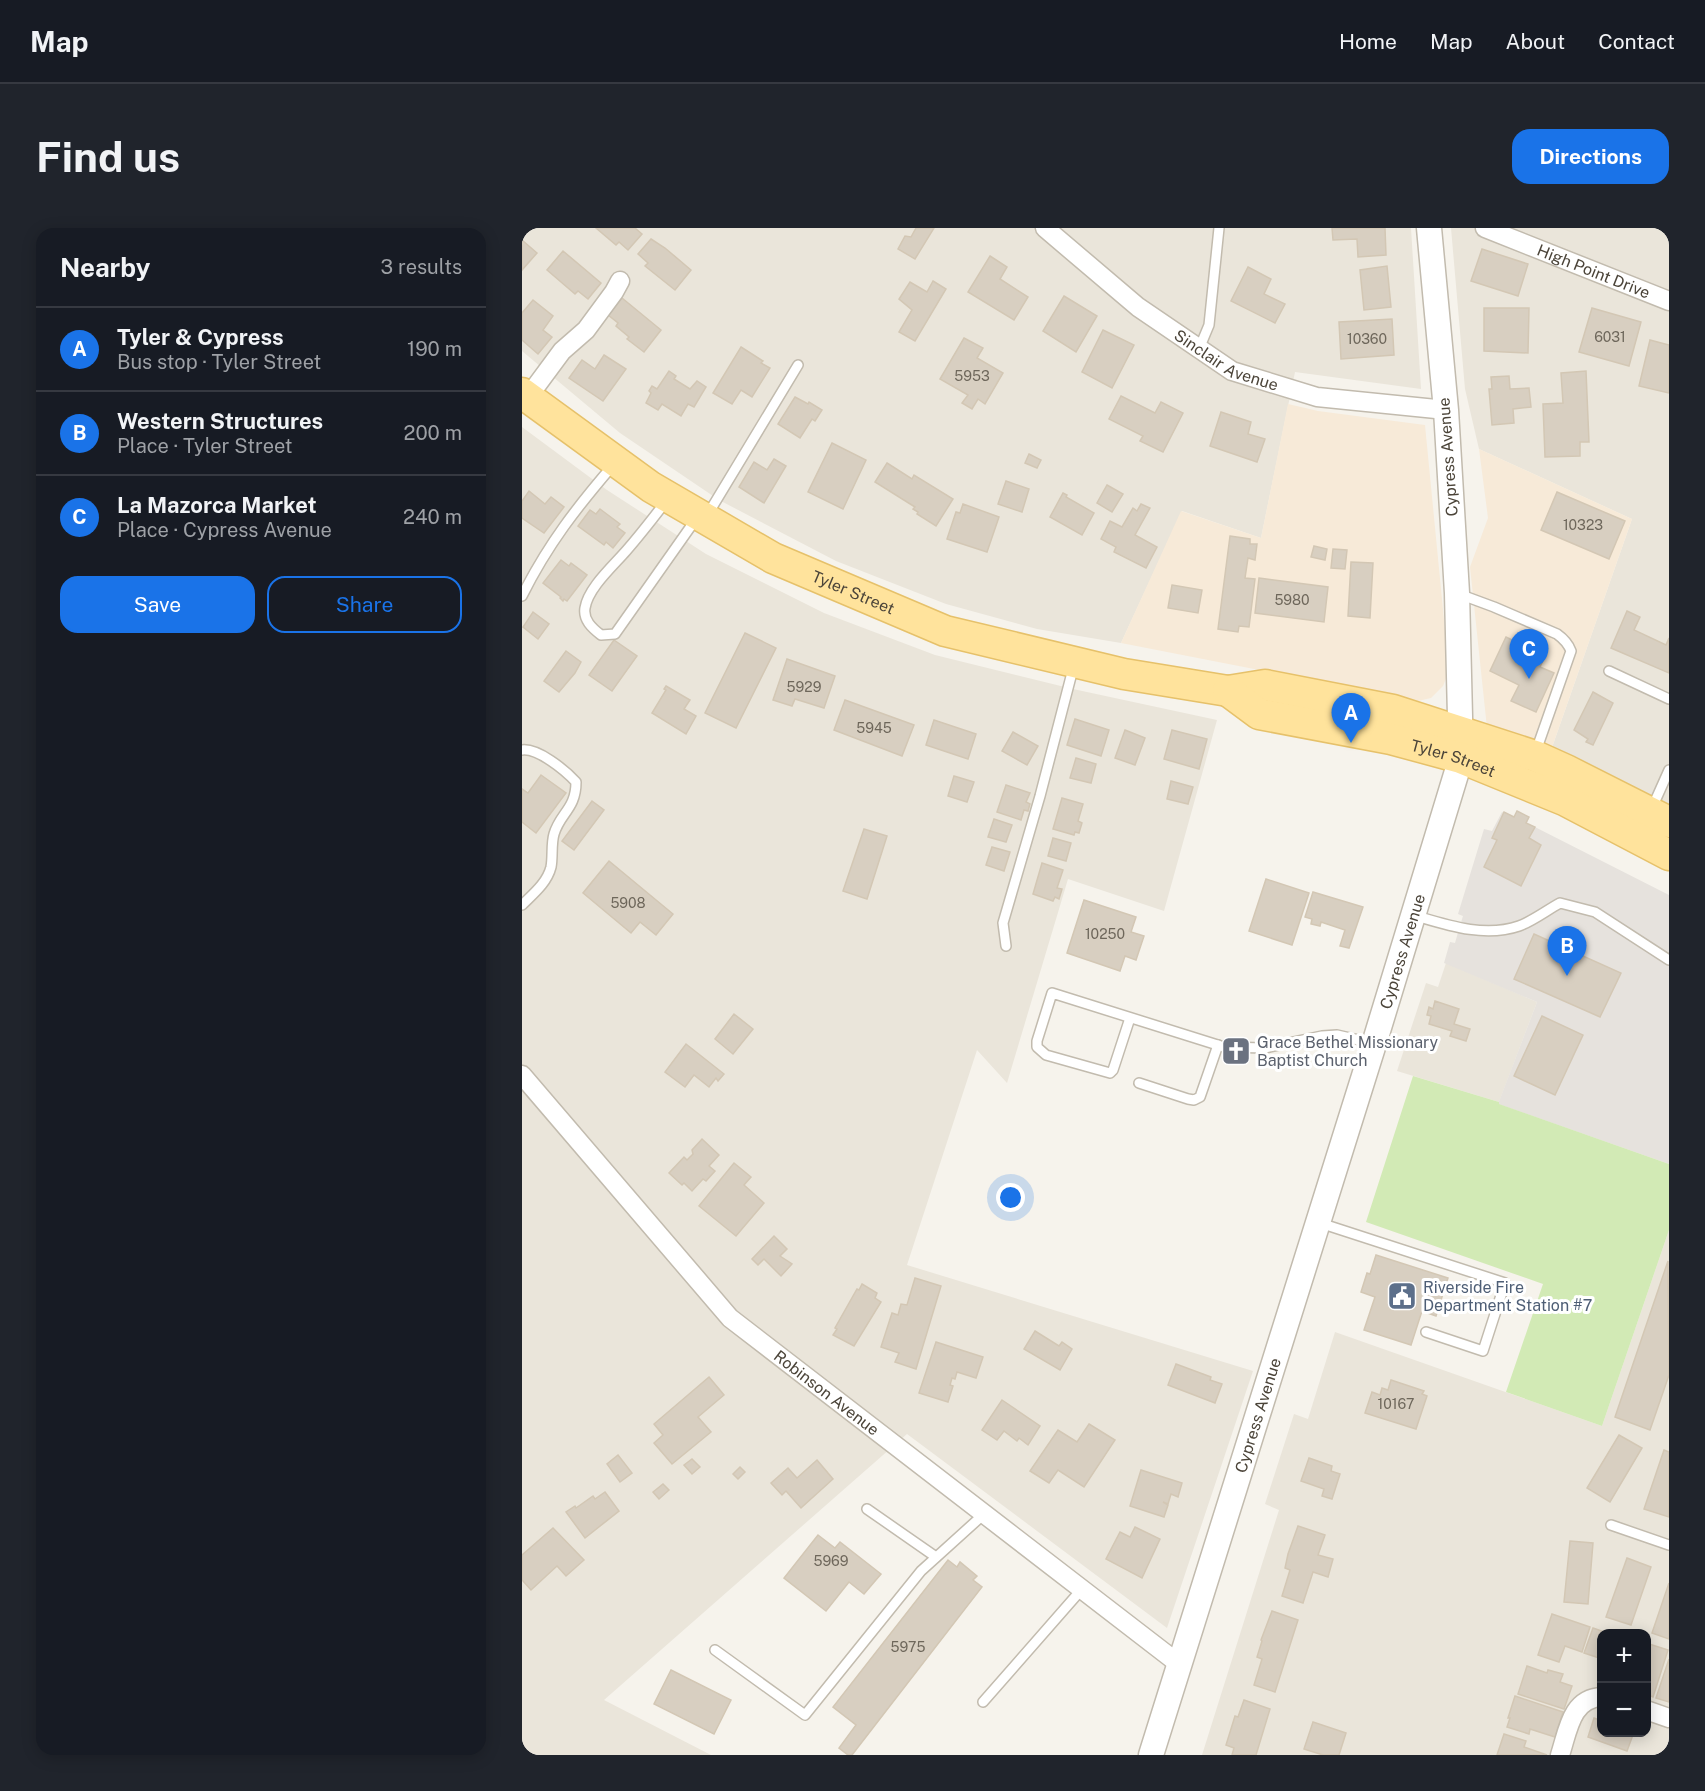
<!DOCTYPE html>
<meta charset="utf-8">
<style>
body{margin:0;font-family:"Public Sans",sans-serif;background:#20242c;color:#f1f3f6}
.controls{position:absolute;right:18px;bottom:18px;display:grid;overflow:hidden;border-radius:12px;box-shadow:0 3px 15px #0003}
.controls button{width:54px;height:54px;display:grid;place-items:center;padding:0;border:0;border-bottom:2px solid #363941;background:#171b24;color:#f1f3f6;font:30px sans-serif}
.you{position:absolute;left:489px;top:970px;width:21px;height:21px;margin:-15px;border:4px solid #fff;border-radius:50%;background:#1a73e8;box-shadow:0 0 0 9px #1a73e833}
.badge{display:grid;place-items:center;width:39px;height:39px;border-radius:50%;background:#1a73e8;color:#fff;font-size:20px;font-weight:700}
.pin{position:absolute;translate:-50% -50px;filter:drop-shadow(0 2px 3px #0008)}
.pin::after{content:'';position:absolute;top:32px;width:21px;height:18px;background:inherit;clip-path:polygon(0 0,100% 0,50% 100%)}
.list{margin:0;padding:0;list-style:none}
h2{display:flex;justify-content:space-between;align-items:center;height:78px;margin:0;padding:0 24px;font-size:26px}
h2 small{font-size:20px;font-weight:400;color:#9ea1a6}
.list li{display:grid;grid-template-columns:39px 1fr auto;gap:18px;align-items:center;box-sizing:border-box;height:84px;padding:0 24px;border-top:2px solid #363941}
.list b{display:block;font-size:22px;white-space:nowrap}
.list p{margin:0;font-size:20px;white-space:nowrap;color:#9ea1a6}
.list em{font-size:20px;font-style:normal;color:#9ea1a6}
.actions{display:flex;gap:12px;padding:18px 24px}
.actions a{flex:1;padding:14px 0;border:2px solid #1a73e8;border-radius:18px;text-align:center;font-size:21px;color:#1a73e8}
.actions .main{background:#1a73e8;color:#fff}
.map{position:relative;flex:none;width:1147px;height:1527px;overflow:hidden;border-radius:18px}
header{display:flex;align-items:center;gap:36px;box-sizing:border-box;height:84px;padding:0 30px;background:#171b24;border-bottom:2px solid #363941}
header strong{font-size:28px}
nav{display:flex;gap:33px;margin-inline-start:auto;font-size:21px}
.intro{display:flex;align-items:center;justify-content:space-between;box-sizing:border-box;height:144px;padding:0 36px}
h1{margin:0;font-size:42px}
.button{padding:15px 27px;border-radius:18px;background:#1a73e8;color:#fff;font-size:21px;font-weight:700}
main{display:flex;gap:36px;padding:0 36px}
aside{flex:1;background:#171b24;border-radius:18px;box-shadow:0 3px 15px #0003}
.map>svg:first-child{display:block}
.residential{fill:#eae5da;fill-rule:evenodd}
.commercial{fill:#f7ead8}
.industrial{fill:#e6e2dd}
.green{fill:#d2eab5}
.building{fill:#d8cfc1;stroke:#d3c7b4;stroke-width:1.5}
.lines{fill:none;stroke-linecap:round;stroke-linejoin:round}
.service-casing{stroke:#c2bbae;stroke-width:12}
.minor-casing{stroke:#c2bbae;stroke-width:21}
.tertiary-casing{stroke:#c2bbae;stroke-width:27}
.primary-casing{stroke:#e6c16a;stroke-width:33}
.service{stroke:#fff;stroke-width:9}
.minor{stroke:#fff;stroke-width:18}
.tertiary{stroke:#fff;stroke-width:24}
.primary{stroke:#ffe39c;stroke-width:30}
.labels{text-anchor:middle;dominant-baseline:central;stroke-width:6;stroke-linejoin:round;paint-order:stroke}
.number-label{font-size:14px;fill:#6e675b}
.street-label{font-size:16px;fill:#4b4439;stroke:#fff}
.worship-label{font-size:16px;fill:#5b616d;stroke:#fff;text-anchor:start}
.service-label{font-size:16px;fill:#4e5e75;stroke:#fff;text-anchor:start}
</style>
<header>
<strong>Map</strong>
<nav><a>Home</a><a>Map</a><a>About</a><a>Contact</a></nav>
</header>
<div class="intro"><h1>Find us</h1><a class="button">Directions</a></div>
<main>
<aside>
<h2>Nearby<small>3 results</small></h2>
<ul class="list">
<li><span class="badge">A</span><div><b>Tyler &amp; Cypress</b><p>Bus stop · Tyler Street</p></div><em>190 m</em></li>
<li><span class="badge">B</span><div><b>Western Structures</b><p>Place · Tyler Street</p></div><em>200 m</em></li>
<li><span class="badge">C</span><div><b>La Mazorca Market</b><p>Place · Cypress Avenue</p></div><em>240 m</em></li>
</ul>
<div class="actions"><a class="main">Save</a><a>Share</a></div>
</aside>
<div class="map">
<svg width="1147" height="1527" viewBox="0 0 1147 1527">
<rect width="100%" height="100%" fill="#f6f3ec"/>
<g class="residential">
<polygon points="0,0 889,0 899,161 773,144 739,310 660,283 599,415 515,401 424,376 314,333 197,272 98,205 0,123"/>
<polygon points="929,0 1147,0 1147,582 1027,528 1110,291 957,221 943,161"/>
<polygon points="0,199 85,262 184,326 302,385 413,427 551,461 695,492 642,683 546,651 485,855 455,822 385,1037 731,1143 645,1400 385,1206 82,1472 189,1527 0,1527"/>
<polygon points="924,735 1015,774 977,874 875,843 904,755 916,759"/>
<path d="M1147 1002V1527H680L757 1282 743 1276 772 1186 786 1191 813 1104 1080 1198ZM1080 1406H1124V1504H1080Z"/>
</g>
<g class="commercial">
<polygon points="766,176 796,183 903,197 927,443 921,458 909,470 896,473 599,415 659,283 739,310"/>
<polygon points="957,221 1110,291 1027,528 965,500 948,339 966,290"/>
</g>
<polygon class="industrial" points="995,583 1007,589 1005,595 1147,667 1147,936 976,876 1015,774 922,735 928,714 933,715 937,701 941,688 936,686 962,601 970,603 980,584 992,589"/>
<polygon class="green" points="891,848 977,874 977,876 1147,936 1147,1002 1080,1198 984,1164 1021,1056 844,994"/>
<g class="building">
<polygon points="74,0 113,0 120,6 106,22 97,14 94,17"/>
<polygon points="394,0 412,0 393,31 376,21 383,8 389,9"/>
<polygon points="810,0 863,0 864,27 836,29 835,11 811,12"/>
<polygon points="129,11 143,20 169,42 153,62 123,38 126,35 116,26"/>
<polygon points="0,12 15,25 0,42"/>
<polygon points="960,21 1006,36 996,68 949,53"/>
<polygon points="41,23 79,55 66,71 56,63 53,66 25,42"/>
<polygon points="468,28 485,39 478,51 506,69 492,92 446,64"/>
<polygon points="865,38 869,79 842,82 838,42"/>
<polygon points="726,39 749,51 742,66 763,76 753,95 709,73"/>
<polygon points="411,53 424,61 393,113 377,104 390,82 377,71 388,54 405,64"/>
<polygon points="542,68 575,88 554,124 521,103"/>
<polygon points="100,70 139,102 122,124 105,111 107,109 94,98 96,95 86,87"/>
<polygon points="11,72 31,88 21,102 30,109 16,126 0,112 0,85"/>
<polygon points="962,80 1007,80 1006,125 962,123"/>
<polygon points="1070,80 1119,94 1107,138 1057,124"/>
<polygon points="870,91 872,127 819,131 817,94"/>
<polygon points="581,102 612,117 590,160 560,144"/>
<polygon points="442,110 461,120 455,130 481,145 463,176 456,171 450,181 440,175 446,167 418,151"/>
<polygon points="1128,112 1147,117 1147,165 1117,158"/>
<polygon points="219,119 241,133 239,135 248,140 230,169 219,162 210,176 191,165"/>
<polygon points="82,127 104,141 81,173 47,150 60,132 73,141"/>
<polygon points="147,143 154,148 152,151 168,161 175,153 184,159 172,179 166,176 159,188 140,176 136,182 124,175 129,165 127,163 130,158 135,161"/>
<polygon points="1064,143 1067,214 1058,214 1058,228 1023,229 1021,176 1041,175 1039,145"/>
<polygon points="987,148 988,161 1007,160 1009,179 991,181 992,195 970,197 967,161 970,161 969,149"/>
<polygon points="599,168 633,185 639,174 661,185 641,224 618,213 621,208 587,191"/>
<polygon points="273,169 286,176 287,174 300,182 293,193 290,191 278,210 256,196"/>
<polygon points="699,184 729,194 726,206 743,211 735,234 688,218"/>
<polygon points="310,215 344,232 321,281 286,264"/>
<polygon points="507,226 519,232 515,240 503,235"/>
<polygon points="252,231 264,238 242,275 217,259 232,234 245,242"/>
<polygon points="365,235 390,251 392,247 431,271 414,298 395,286 396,284 391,281 393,279 353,254"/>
<polygon points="484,253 507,261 500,284 476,276"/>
<polygon points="585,257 601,266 590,284 575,275"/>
<polygon points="7,263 23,276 29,269 42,279 22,305 0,290 0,273"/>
<polygon points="1035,264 1103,293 1087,331 1019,302"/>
<polygon points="541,265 545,267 544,269 572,285 560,307 528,289"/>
<polygon points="441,276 477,289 465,324 425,311 434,284 438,285"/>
<polygon points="619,276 628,280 613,307 635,319 624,340 592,324 594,319 579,311 588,293 600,299 611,280 615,283"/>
<polygon points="78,281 98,296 95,299 103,305 91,320 84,314 82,317 56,298 68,282 74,286"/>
<polygon points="708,308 728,311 728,316 735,316 733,332 726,330 723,350 733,351 727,399 717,398 716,404 696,401"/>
<polygon points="792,318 805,321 803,332 789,329"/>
<polygon points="811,321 825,322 823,341 809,340"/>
<polygon points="39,332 47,338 49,335 65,347 45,373 42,371 41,373 38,370 39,369 21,355"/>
<polygon points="829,334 851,335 848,390 826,388"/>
<polygon points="737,350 806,359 802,394 733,385"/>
<polygon points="650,357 680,362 676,385 646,380"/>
<polygon points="1105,383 1118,389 1112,402 1144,417 1147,410 1147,445 1089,420"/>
<polygon points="11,384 27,396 16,411 1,399"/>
<polygon points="223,405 254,420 214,500 183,485"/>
<polygon points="984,409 1023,428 1018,439 1032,445 1014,484 989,473 997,457 968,443"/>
<polygon points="92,412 115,428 90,463 67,447"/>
<polygon points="44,423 59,434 53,445 37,464 22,453"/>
<polygon points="265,431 313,448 302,480 273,471 270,478 251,472"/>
<polygon points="144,458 168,472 162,481 174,488 164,506 130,485 144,462 142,461"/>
<polygon points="1071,464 1091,475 1071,517 1064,514 1066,511 1052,502"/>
<polygon points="323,472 392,497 380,528 312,502"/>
<polygon points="553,491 587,502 579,528 545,517"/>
<polygon points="412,492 454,506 446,531 404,517"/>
<polygon points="603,502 623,510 613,537 593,530"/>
<polygon points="650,502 685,511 677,541 642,531"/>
<polygon points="491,504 516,518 505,537 480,523"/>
<polygon points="554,530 574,536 569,555 548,550"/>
<polygon points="19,547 44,565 14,605 0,594 0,561 6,565"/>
<polygon points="432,548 452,554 445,574 426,568"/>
<polygon points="649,553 671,559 666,576 645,571"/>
<polygon points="484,557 508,565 504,574 508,576 506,583 502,582 499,592 475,584"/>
<polygon points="540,570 561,576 556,593 560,595 557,605 553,604 552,607 531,601"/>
<polygon points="70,573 82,582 52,622 40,613"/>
<polygon points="995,583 1007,589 1004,595 1013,599 1007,610 1019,617 999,658 962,639 975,612 970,610 982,584 992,589"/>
<polygon points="472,591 490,597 484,614 466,609"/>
<polygon points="342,601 365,608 345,671 321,663"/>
<polygon points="531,610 549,615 544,633 526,628"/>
<polygon points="470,619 488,624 482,643 464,637"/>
<polygon points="87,633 151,686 134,707 118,694 109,705 61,665"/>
<polygon points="520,635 541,642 535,660 540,661 537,671 533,669 531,673 511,666"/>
<polygon points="744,651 787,665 770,717 727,703"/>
<polygon points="791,664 841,679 827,720 818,718 823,702 799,694 798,698 789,696 790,691 783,689"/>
<polygon points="562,672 614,689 609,704 622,708 614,732 603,728 598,743 545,725"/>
<polygon points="1012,706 1099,745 1078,789 992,751"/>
<polygon points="913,773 937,781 932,796 948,801 944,813 928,808 930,803 907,796 909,788 905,787 907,779 911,781"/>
<polygon points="212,786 231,801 211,826 193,811"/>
<polygon points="1020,788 1061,807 1033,867 992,848"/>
<polygon points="164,816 202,846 196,853 194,850 187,859 172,847 163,859 143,844"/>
<polygon points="180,911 197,927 187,938 193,943 184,953 181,951 170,963 162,955 160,957 147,945 162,929 165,932 171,926 170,922"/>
<polygon points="212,935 229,949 222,957 242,975 214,1008 177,978"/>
<polygon points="252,1008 265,1021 258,1028 270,1036 259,1048 242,1031 236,1037 230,1031"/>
<polygon points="854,1027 926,1050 914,1088 900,1083 889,1117 842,1102 853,1069 839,1064 845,1045 848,1046"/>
<polygon points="1146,1033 1147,1147 1128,1202 1093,1189"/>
<polygon points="393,1050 419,1058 394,1141 373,1134 377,1125 359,1119 370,1085 376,1087 379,1076 385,1077"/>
<polygon points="340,1056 355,1065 353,1070 359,1074 332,1118 311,1107 315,1101 313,1100 335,1061 337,1062"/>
<polygon points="513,1103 537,1118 540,1114 550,1121 538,1142 502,1121"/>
<polygon points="414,1114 461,1129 454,1150 435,1144 433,1151 430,1150 428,1157 431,1158 426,1174 397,1165"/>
<polygon points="654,1136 689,1149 688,1152 700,1156 693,1175 646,1157"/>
<polygon points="187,1149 202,1167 176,1189 189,1204 150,1236 132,1215 141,1207 132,1196"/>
<polygon points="869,1152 902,1163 900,1166 905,1168 894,1201 843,1185 850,1164 858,1167 860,1160 866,1162"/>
<polygon points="480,1172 518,1198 506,1217 497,1210 495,1213 482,1203 475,1212 460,1202"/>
<polygon points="567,1196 593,1212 562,1259 536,1242 527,1255 508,1243 536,1202 555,1214"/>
<polygon points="1097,1207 1120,1220 1088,1274 1065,1260"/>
<polygon points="1142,1222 1147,1224 1147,1289 1122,1281"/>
<polygon points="96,1227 110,1245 98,1254 85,1236"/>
<polygon points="787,1230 810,1238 809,1243 818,1246 810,1271 800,1268 802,1261 779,1253"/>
<polygon points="170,1231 178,1239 170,1246 162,1237"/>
<polygon points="295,1232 311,1251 279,1280 264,1263 260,1267 249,1255 266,1240 275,1250"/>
<polygon points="218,1239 223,1244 216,1251 211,1246"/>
<polygon points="619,1242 660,1255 656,1269 649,1266 646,1276 641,1274 646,1277 642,1289 608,1278"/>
<polygon points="141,1256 147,1262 137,1271 131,1264"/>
<polygon points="83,1264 97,1283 63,1310 44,1284 53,1278 54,1280 71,1268 73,1271"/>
<polygon points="776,1298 803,1307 796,1327 811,1331 806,1349 791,1344 781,1375 760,1368 768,1342 763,1340 766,1326"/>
<polygon points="613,1299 638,1311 620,1350 584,1331 598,1304 608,1309"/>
<polygon points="31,1300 62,1332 44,1348 35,1338 9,1362 0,1352 0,1327"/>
<polygon points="296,1307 313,1320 318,1314 359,1346 342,1366 327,1354 304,1383 262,1350"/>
<polygon points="1048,1313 1071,1315 1066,1376 1042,1374"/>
<polygon points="1105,1330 1129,1339 1109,1397 1084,1389"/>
<polygon points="426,1332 435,1339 438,1334 455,1348 451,1352 460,1359 330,1527 326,1527 317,1520 334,1497 311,1479"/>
<polygon points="1147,1355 1147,1411 1130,1405"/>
<polygon points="750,1383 776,1392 753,1464 732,1457 740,1431 735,1429 740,1413 739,1412"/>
<polygon points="1030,1386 1068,1399 1060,1424 1043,1418 1037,1434 1016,1427"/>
<polygon points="1071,1400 1088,1406 1080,1406 1080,1431 1062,1425"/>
<polygon points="1124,1415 1146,1422 1131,1469 1124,1466"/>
<polygon points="1147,1431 1147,1474 1134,1470"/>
<polygon points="1005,1438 1025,1445 1026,1442 1041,1446 1038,1454 1050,1458 1042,1481 996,1466"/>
<polygon points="149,1442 209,1472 192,1506 132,1476"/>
<polygon points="993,1468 1041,1484 1033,1509 1008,1501 1007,1506 985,1499 988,1490 986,1490"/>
<polygon points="722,1472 748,1481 734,1527 710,1527 712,1520 704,1517 713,1488 716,1489"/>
<polygon points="1072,1490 1080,1493 1080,1504 1112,1504 1105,1523 1066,1509"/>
<polygon points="791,1494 824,1505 817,1527 801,1527 782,1521"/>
<polygon points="982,1506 1004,1513 1002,1519 1025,1527 975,1527"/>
</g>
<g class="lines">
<g class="service-casing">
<g id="service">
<polyline points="677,121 687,97 697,0"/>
<path d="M145 272C132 289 118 307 104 323 91 338 66 360 63 380 61 392 70 400 79 407L93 406 174 291"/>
<polyline points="186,286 276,137"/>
<path d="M937 366 972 379 1035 406C1042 411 1046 415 1049 423L1014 523"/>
<path d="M0 368C26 316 55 279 92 236"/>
<polyline points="1087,443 1147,471"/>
<path d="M0 522C16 520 43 542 54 554 54 581 38 585 32 606 29 616 31 629 29 639 25 655 11 666 0 677"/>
<polyline points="1130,580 1147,542"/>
<path d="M891 687C925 697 962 710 997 698 1011 693 1025 682 1038 675L1073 684 1147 732"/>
<polyline points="484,718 481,695 518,568 552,437"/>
<polyline points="608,790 591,842 588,845 524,827 515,819 515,813 530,765 702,819 743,820 800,808 815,807 850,815"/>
<polyline points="617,855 666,871 672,872 678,869 696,817"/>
<polyline points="798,995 983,1055 961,1123 904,1104"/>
<polyline points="345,1281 414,1329"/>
<polyline points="1089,1297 1147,1317"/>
<polyline points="193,1422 283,1487 399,1343 462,1286"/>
<polyline points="461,1474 560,1361"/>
</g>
</g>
<g class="minor-casing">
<g id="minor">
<path id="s1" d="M523 0 616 79 710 143 795 169 924 182"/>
<path id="s2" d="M963 0 1147 73"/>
<polyline points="6,169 40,123 64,102 92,64 98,53"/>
<path id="s3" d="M0 847 208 1090 657 1436"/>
<polyline points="1124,1482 1147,1490"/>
<path d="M1038 1527C1046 1503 1049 1470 1080 1469"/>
</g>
</g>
<g class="tertiary-casing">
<g id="tertiary">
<path id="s4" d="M629 1527 852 816 939 530 935 365 924 182 907 0"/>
</g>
</g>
<g class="primary-casing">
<g id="primary">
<path id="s5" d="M0 165 129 259 251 330 423 403 602 446 706 463 743 457 871 482 1013 528 1044 542 1147 594"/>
<path id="s6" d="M706 463 737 486 869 511 939 530 1042 572 1147 627"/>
</g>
</g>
<use href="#service" class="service"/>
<use href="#minor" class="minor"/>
<use href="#tertiary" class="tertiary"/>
<use href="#primary" class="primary"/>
</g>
<defs>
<g id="church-square" transform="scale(1.5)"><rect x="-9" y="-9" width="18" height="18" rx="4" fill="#6b7280" stroke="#fff"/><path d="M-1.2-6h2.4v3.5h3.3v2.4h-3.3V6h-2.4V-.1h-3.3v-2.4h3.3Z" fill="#fff"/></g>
<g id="civic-square" transform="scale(1.5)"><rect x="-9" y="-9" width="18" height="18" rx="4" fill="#5c6f8a" stroke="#fff"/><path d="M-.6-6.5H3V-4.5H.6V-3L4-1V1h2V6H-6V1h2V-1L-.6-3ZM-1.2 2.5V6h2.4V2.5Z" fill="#fff"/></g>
</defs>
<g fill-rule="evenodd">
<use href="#church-square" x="714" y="823"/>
<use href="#civic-square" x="880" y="1068"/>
</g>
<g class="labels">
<g class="number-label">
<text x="1088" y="109">6031</text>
<text x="845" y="111">10360</text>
<text x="450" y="148">5953</text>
<text x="1061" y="297">10323</text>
<text x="770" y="372">5980</text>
<text x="282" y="459">5929</text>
<text x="352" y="500">5945</text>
<text x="106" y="675">5908</text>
<text x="583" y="706">10250</text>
<text x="874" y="1176">10167</text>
<text x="309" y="1333">5969</text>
<text x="386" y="1419">5975</text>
</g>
<g class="street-label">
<text stroke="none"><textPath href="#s2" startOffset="117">High Point Drive</textPath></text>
<text stroke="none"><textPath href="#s1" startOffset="226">Sinclair Avenue</textPath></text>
<text transform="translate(926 229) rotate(-94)">Cypress Avenue</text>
<text stroke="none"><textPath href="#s5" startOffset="388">Tyler Street</textPath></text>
<text stroke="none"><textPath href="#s6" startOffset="238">Tyler Street</textPath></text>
<text stroke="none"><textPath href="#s4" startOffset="842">Cypress Avenue</textPath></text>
<text stroke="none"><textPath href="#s3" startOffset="442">Robinson Avenue</textPath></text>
<text stroke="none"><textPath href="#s4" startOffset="356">Cypress Avenue</textPath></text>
</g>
<g class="worship-label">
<text x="735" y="814">Grace Bethel Missionary<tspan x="735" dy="18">Baptist Church</tspan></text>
</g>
<g class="service-label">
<text x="901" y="1059">Riverside Fire<tspan x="901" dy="18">Department Station #7</tspan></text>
</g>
</g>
</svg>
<div class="controls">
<button>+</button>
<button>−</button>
</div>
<div class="you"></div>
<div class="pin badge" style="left:829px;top:515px">A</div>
<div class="pin badge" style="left:1045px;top:748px">B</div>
<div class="pin badge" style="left:1007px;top:451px">C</div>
</div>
</main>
